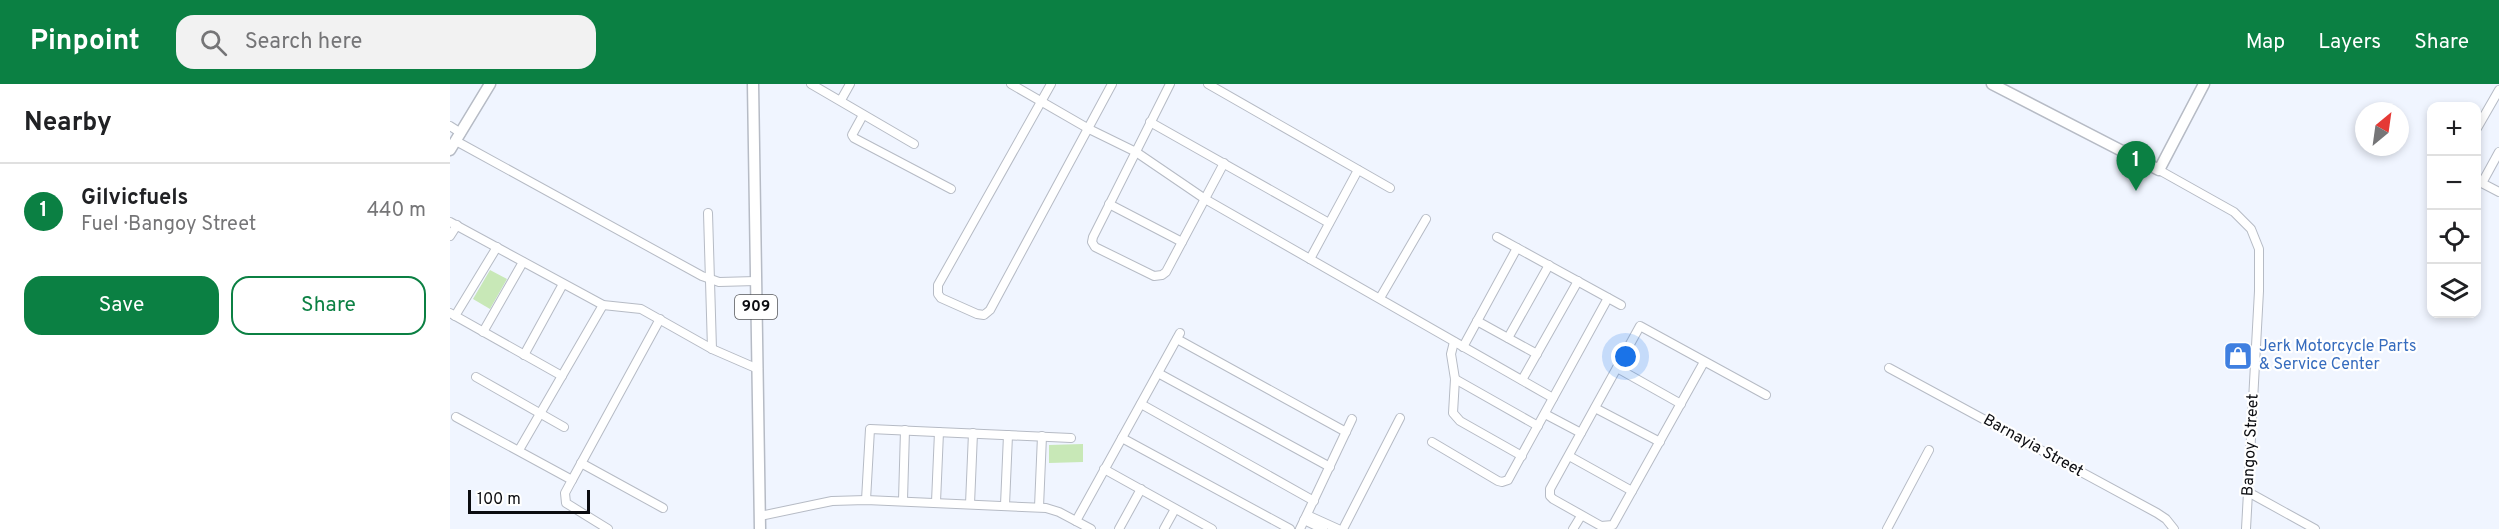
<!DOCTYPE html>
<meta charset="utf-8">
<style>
body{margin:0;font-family:Overpass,sans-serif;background:#f2f2f2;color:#202124}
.controls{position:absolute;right:18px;top:18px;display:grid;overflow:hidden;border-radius:12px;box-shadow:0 3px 9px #0003}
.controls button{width:54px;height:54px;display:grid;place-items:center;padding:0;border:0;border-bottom:2px solid #e0e0e0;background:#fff;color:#202124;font:30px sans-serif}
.compass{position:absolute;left:1905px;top:18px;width:54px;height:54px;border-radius:50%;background:#fff;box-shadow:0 3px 9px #0003;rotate:29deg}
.scale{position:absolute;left:18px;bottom:15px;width:122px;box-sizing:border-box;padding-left:6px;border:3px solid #0b0c10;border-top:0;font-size:16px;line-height:21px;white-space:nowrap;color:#0b0c10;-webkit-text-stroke:4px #fff;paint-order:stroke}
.you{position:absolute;left:1176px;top:273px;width:21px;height:21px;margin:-15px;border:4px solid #fff;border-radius:50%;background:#1a73e8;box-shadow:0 0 0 9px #1a73e833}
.badge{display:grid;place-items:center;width:39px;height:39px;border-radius:50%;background:#0b8043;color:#fff;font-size:20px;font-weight:700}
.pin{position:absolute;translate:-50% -50px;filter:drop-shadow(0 2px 3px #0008)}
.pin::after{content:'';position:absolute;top:32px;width:21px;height:18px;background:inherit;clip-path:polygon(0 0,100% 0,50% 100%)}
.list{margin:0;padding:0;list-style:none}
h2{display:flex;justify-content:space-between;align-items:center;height:78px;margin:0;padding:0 24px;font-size:26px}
h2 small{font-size:20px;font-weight:400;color:#757577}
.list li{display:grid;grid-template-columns:39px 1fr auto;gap:18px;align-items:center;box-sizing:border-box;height:96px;padding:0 24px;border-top:2px solid #e0e0e0}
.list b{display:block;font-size:22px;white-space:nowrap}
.list p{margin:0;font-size:20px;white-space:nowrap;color:#757577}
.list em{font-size:20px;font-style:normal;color:#757577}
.actions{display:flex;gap:12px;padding:18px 24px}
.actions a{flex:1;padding:14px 0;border:2px solid #0b8043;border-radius:18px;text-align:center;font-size:21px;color:#0b8043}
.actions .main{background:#0b8043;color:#fff}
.icon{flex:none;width:33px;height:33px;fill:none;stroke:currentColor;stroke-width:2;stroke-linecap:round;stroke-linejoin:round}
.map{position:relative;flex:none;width:2049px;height:445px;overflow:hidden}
header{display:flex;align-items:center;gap:36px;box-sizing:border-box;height:84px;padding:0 30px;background:#0b8043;color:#fff}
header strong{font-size:28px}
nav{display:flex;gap:33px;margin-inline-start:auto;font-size:21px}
.search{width:420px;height:54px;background:#f2f2f2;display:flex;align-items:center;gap:15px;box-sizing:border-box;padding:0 21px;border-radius:18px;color:#757577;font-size:22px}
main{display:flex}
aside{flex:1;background:#fff}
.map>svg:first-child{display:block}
.green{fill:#c8e8b7}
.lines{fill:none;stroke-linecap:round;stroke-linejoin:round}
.minor-casing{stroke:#b6bbc5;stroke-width:10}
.major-casing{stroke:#b6bbc5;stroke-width:13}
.minor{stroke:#fff;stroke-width:8}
.major{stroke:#fff;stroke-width:10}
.labels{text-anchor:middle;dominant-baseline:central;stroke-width:4.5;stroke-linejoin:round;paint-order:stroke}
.shield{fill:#fff;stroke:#545558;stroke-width:1.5}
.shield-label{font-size:15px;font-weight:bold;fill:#0b0c10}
.shop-label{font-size:16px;fill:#366cbe;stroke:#fff;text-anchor:start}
.street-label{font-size:16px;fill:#0b0c10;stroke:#fff}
</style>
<header>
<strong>Pinpoint</strong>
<div class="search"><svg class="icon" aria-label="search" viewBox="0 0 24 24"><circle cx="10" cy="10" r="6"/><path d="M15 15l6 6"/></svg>Search here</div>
<nav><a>Map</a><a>Layers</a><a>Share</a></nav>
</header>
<main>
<aside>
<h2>Nearby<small></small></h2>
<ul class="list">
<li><span class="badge">1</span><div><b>Gilvicfuels</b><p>Fuel · Bangoy Street</p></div><em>440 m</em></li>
</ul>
<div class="actions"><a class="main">Save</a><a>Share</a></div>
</aside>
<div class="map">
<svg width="2049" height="445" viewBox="0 0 2049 445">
<rect width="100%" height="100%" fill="#f0f5ff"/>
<g class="green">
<polygon points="40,186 57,195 40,225 23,215"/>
<polygon points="633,360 633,378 599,379 599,361"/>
</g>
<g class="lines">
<g class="minor-casing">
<g id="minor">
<polyline points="361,0 464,60"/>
<polyline points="561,0 639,45 686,68 755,115 1103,314"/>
<polyline points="601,0 488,201 488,210 491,214 527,230 534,231 540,226 662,0"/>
<polyline points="720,0 643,153 642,158 645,163 704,192 712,191 716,188 774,79"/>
<polyline points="758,0 940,104"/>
<polyline points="391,16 400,0"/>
<polyline points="413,31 402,51 404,54 501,105"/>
<polyline points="700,38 879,139"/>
<polyline points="0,42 11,49"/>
<polyline points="2026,46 2049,6"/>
<polyline points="6,57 252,192 269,198 306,197"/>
<polyline points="1709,86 1784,128 1801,145 1809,165 1809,207 1796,445"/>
<polyline points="2026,96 2049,108"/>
<polyline points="2032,99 2049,68"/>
<polyline points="659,120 732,158"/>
<polyline points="258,129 262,265"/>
<polyline points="0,138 153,221 191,225 262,265 308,285"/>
<polyline points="0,152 7,141"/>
<polyline points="1047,153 1171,221"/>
<polyline points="860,175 908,86"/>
<polyline points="930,214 976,135"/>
<polyline points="0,229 112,292"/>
<polyline points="5,232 47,163"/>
<polyline points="1027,237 1087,270"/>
<polyline points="33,248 73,178"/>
<polyline points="1058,254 1099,181"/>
<polyline points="727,255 896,348"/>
<polyline points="1004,258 1001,270 1005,295 1003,329 1010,337 1072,372"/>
<polyline points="1013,263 1067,164"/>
<polyline points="74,271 113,200"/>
<polyline points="1254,278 1163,441 1151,442 1103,415 1100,412 1100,405 1190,242 1316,311"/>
<polyline points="1167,284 1231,320"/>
<polyline points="1439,284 1707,429 1716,435 1724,445"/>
<polyline points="708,289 880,383"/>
<polyline points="26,293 114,343"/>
<polyline points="1005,295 1088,342"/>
<polyline points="1072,296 1128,197"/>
<polyline points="691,320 864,417"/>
<polyline points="1145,324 1210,358"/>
<polyline points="1095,330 1131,349"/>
<polyline points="6,333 122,396 115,409 116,419 158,445"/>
<polyline points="672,354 840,445"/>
<polyline points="982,358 1048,397 1052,398 1058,396 1158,214"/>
<polyline points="69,366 153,221"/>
<polyline points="1119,372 1182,407"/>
<polyline points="131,379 213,424"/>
<polyline points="654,385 762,445"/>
<polyline points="122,396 210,235"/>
<polyline points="1798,408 1865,445"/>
<polyline points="416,416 420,345 621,354"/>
<polyline points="453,416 455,346"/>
<polyline points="486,418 489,348"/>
<polyline points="520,420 523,349"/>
<polyline points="555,421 558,351"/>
<polyline points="589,423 592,352"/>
<polyline points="857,431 888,445"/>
<polyline points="310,432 382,417 416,416 596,424 609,428 641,445"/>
<polyline points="854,436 873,445"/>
<polyline points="626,437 730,249"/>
<polyline points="669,445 691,405"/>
<polyline points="714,445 725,425"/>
<polyline points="850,445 902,335"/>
<polyline points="893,445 950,334"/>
<polyline points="1123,445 1131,432"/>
<polyline points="1437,445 1479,366"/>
</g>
</g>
<g class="major-casing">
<g id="major">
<polyline points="303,0 310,445"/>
<polyline points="1542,0 1709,86 1754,0"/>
<polyline points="0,66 40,0"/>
</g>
</g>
<use href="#minor" class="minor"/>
<use href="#major" class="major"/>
</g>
<defs>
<g id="shop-square" transform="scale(1.5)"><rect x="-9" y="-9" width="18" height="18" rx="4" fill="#3f7fe0" stroke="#fff"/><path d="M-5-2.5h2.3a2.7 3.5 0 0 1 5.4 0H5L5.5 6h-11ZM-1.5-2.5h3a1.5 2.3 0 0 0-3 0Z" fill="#fff"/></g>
</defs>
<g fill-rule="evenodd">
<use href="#shop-square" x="1788" y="272"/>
</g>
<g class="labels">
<rect class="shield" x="285" y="211" width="42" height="24" rx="4.5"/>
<g class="shield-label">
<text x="306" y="223">909</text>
</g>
<g class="shop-label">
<text x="1809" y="263">Jerk Motorcycle Parts<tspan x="1809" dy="18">&amp; Service Center</tspan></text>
</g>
<g class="street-label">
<text transform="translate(1801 361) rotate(-87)">Bangoy Street</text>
<text transform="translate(1583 362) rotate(29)">Barnayia Street</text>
</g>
</g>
</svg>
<div class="controls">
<button>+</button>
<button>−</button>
<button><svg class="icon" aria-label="locate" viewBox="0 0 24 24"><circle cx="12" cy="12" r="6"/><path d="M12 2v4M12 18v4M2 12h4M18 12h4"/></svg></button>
<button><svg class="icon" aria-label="layers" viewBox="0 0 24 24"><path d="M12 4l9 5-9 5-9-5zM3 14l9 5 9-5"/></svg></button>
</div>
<svg class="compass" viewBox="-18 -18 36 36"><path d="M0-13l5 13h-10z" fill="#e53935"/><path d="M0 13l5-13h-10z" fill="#757577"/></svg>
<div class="scale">100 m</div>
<div class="you"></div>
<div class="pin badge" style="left:1686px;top:107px">1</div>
</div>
</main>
